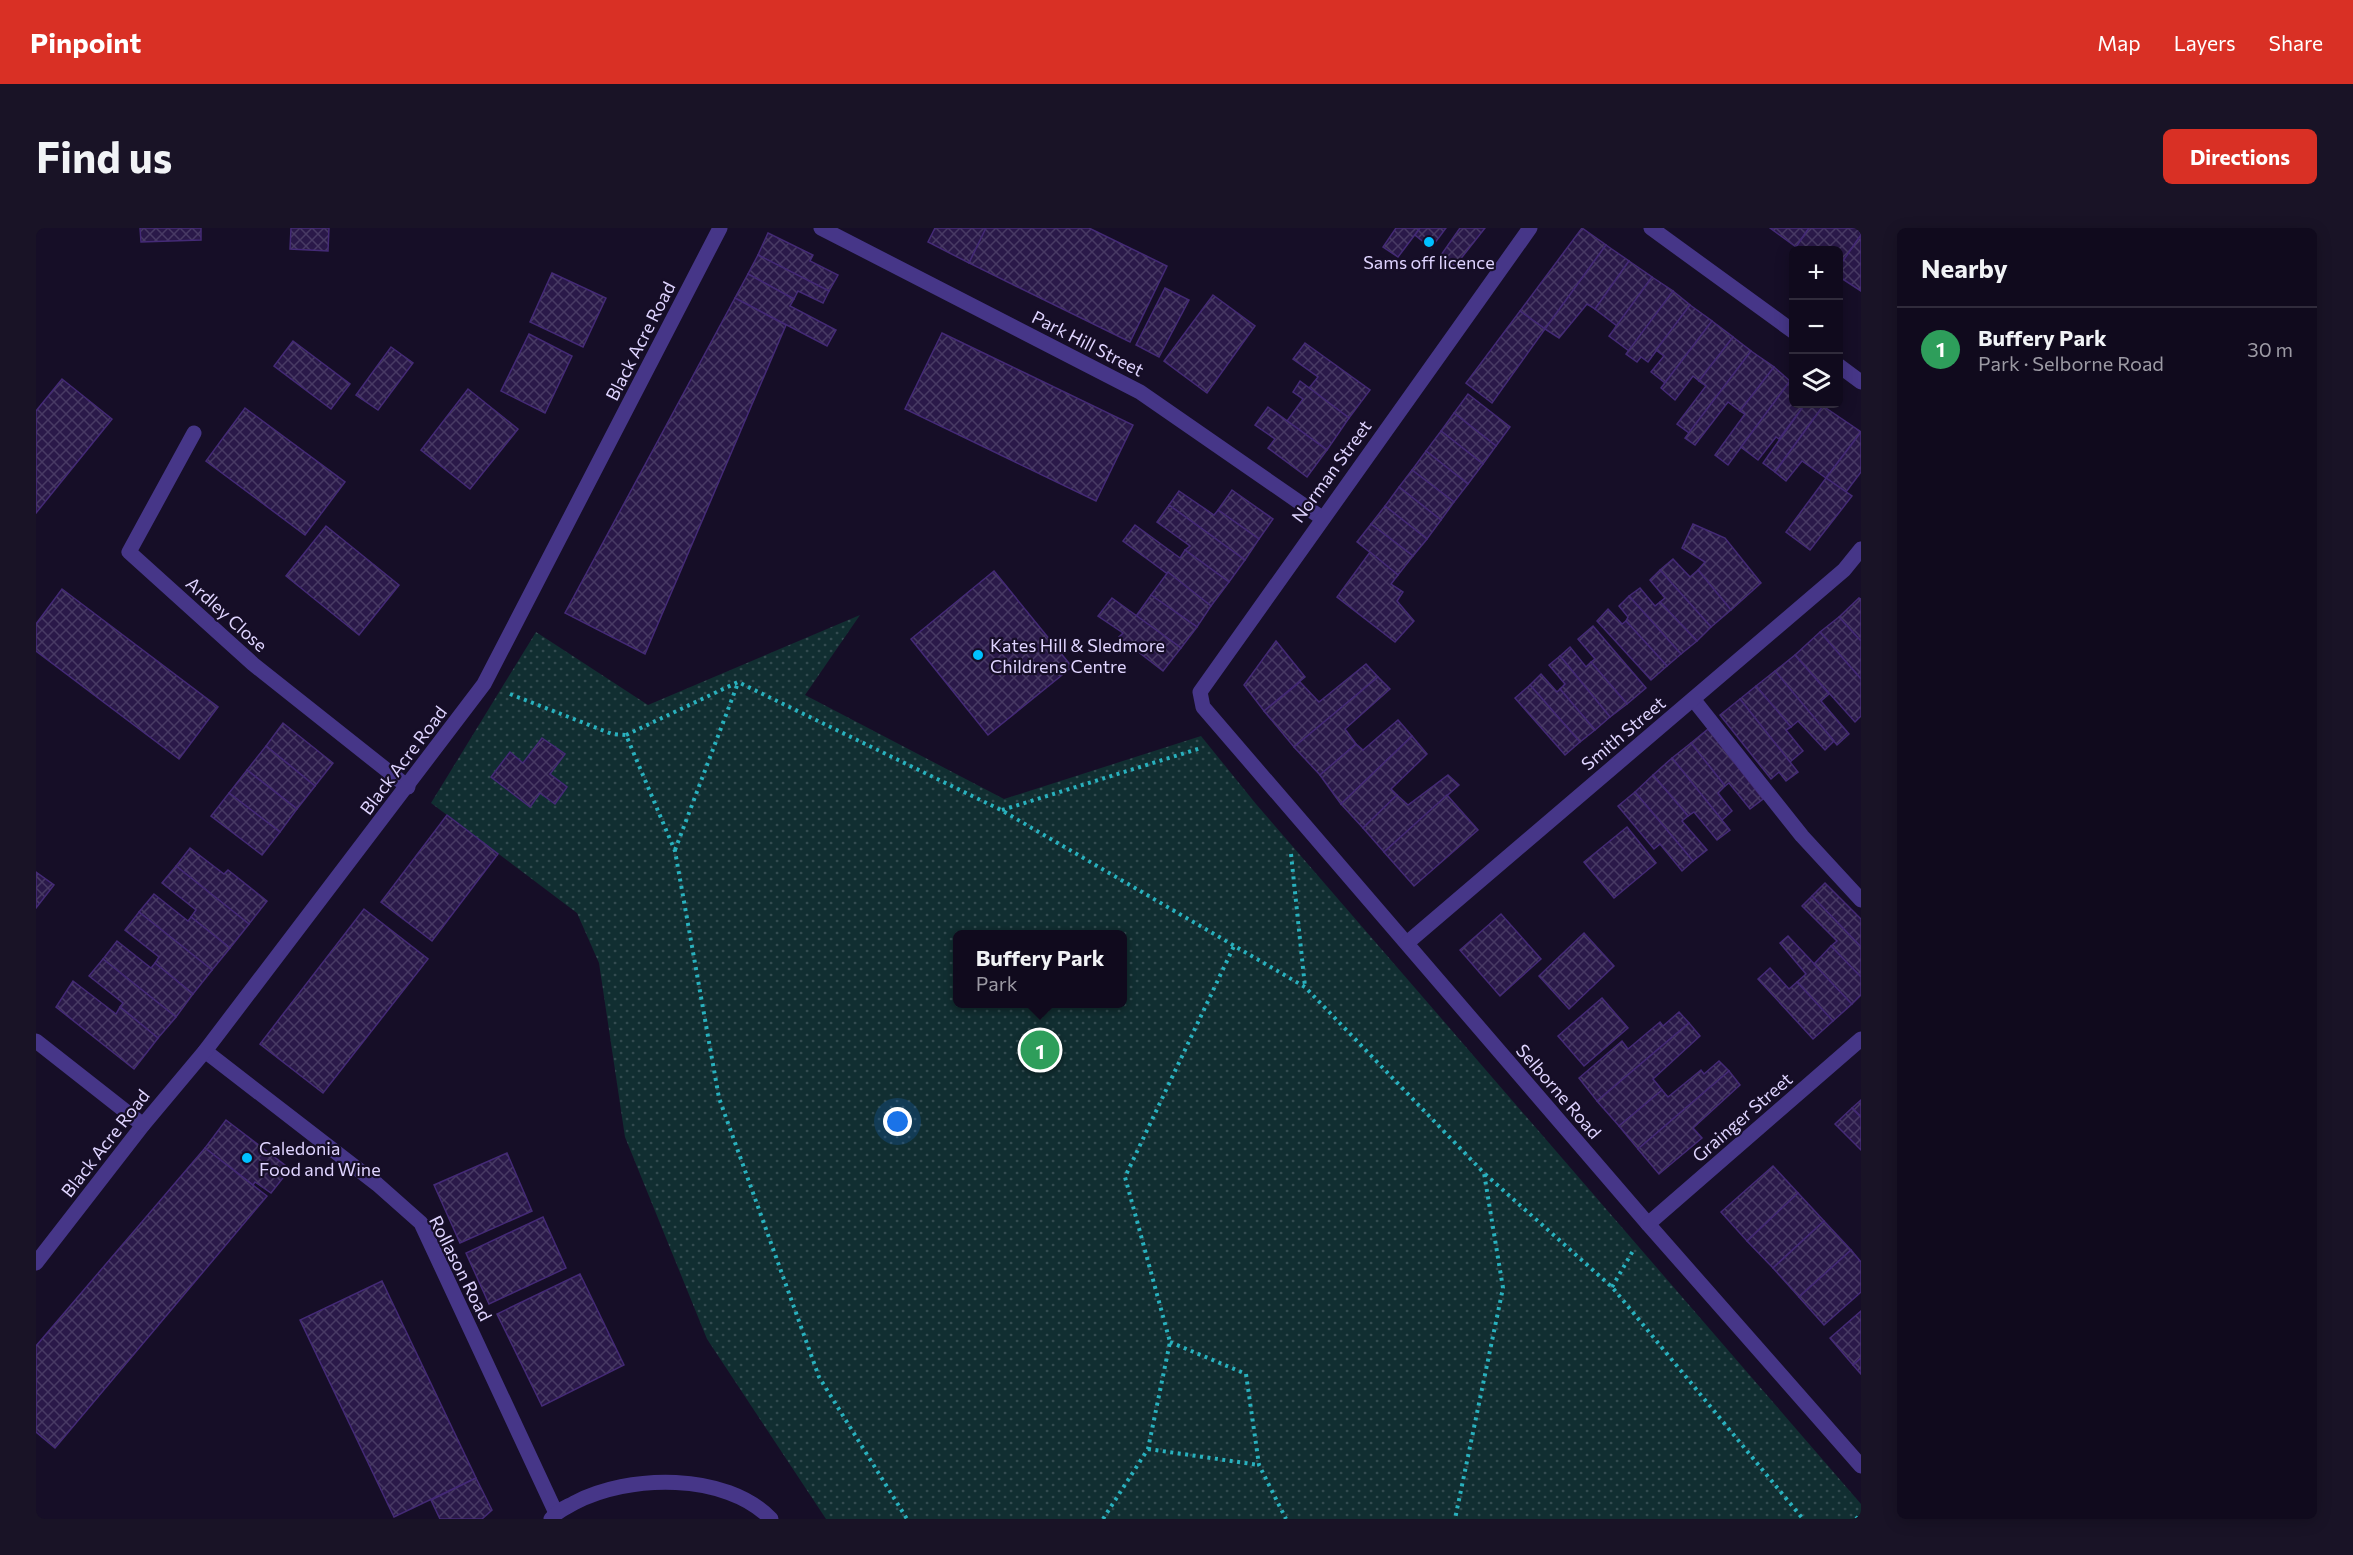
<!DOCTYPE html>
<meta charset="utf-8">
<style>
body{margin:0;font-family:Commissioner,sans-serif;background:#191326;color:#f1f3f6}
.controls{position:absolute;right:18px;top:18px;display:grid;overflow:hidden;border-radius:9px;box-shadow:0 3px 15px #0003}
.controls button{width:54px;height:54px;display:grid;place-items:center;padding:0;border:0;border-bottom:2px solid #302b3b;background:#100a1d;color:#f1f3f6;font:30px sans-serif}
.you{position:absolute;left:862px;top:894px;width:21px;height:21px;margin:-15px;border:4px solid #fff;border-radius:50%;background:#1a73e8;box-shadow:0 0 0 9px #1a73e833}
.badge{display:grid;place-items:center;width:39px;height:39px;border-radius:50%;background:#d93025;color:#fff;font-size:20px;font-weight:700}
.pin{position:absolute;translate:-50% -50%;border:3px solid #fff;box-shadow:0 2px 6px #0006}
.popup{position:absolute;left:917px;top:702px;width:174px;height:78px;box-sizing:border-box;display:grid;place-content:center;border-radius:9px;background:#100a1d;filter:drop-shadow(0 2px 4px #0005);font-size:20px;white-space:nowrap;color:#9c9aa4}
.popup b{font-size:22px;color:#f1f3f6}
.popup::after{content:'';position:absolute;left:50%;top:100%;margin-left:-12px;border:12px solid transparent;border-top-color:#100a1d}
.list{margin:0;padding:0;list-style:none}
h2{display:flex;justify-content:space-between;align-items:center;height:78px;margin:0;padding:0 24px;font-size:26px}
h2 small{font-size:20px;font-weight:400;color:#9c9aa4}
.list li{display:grid;grid-template-columns:39px 1fr auto;gap:18px;align-items:center;box-sizing:border-box;height:84px;padding:0 24px;border-top:2px solid #302b3b}
.list b{display:block;font-size:22px;white-space:nowrap}
.list p{margin:0;font-size:20px;white-space:nowrap;color:#9c9aa4}
.list em{font-size:20px;font-style:normal;color:#9c9aa4}
.icon{flex:none;width:33px;height:33px;fill:none;stroke:currentColor;stroke-width:2;stroke-linecap:round;stroke-linejoin:round}
.map{position:relative;flex:none;width:1825px;height:1291px;overflow:hidden;border-radius:9px}
header{display:flex;align-items:center;gap:36px;box-sizing:border-box;height:84px;padding:0 30px;background:#d93025;color:#fff}
header strong{font-size:28px}
nav{display:flex;gap:33px;margin-inline-start:auto;font-size:21px}
.intro{display:flex;align-items:center;justify-content:space-between;box-sizing:border-box;height:144px;padding:0 36px}
h1{margin:0;font-size:42px}
.button{padding:15px 27px;border-radius:9px;background:#d93025;color:#fff;font-size:21px;font-weight:700}
main{display:flex;gap:36px;padding:0 36px}
aside{flex:1;background:#100a1d;border-radius:9px;box-shadow:0 3px 15px #0003}
.map>svg:first-child{display:block}
.park{fill:url(#park-dots);fill-rule:evenodd}
.building{fill:url(#building-cross-hatch);stroke:#442a76;stroke-width:1.5}
.lines{fill:none;stroke-linecap:round;stroke-linejoin:round}
.path{stroke:#29b1be;stroke-width:4;stroke-dasharray:3 4.5;stroke-linecap:butt}
.service{stroke:#463688;stroke-width:15}
.minor{stroke:#463688;stroke-width:15}
.tertiary{stroke:#463688;stroke-width:15}
.poi-dot{fill:#00c0ff;stroke:#160e27;stroke-width:2}
.labels{text-anchor:middle;dominant-baseline:central;stroke-width:4.5;stroke-linejoin:round;paint-order:stroke}
.poi-label{font-size:18px;fill:#dfd4ff;stroke:#160e27;text-anchor:start}
.street-label{font-size:18px;fill:#dfd4ff;stroke:#160e27}
</style>
<header>
<strong>Pinpoint</strong>
<nav><a>Map</a><a>Layers</a><a>Share</a></nav>
</header>
<div class="intro"><h1>Find us</h1><a class="button">Directions</a></div>
<main>
<div class="map">
<svg width="1825" height="1291" viewBox="0 0 1825 1291">
<defs>
<pattern id="park-dots" width="8" height="8" patternUnits="userSpaceOnUse" patternTransform="scale(1.5)"><rect width="8" height="8" fill="#112e31"/><path d="M2 2h.1M6 6h.1" fill="none" stroke="#334b50" stroke-width="1.8" stroke-linecap="round"/></pattern>
<pattern id="building-cross-hatch" width="8" height="8" patternUnits="userSpaceOnUse" patternTransform="scale(1.5)"><rect width="8" height="8" fill="#2a1949"/><path d="M0 0l8 8M0 8l8-8" fill="none" stroke="#483a64"/></pattern>
</defs>
<rect width="100%" height="100%" fill="#160e27"/>
<path class="park" d="M824 387 769 467 968 571 1165 508 1220 576 1825 1276V1291H790L671 1111 589 909 563 735 541 685 395 575 500 404 612 477ZM922 706H1086V776H922Z"/>
<g class="building">
<polygon points="104,0 165,0 165,12 105,14"/>
<polygon points="255,0 293,0 292,23 254,21"/>
<polygon points="899,0 947,0 950,1 933,35 892,14"/>
<polygon points="950,0 1053,0 1131,38 1094,114 933,35"/>
<polygon points="1360,0 1384,0 1362,29 1347,19"/>
<polygon points="1384,0 1410,0 1395,20 1379,7"/>
<polygon points="1424,0 1449,0 1419,38 1405,27"/>
<polygon points="1546,0 1570,17 1509,101 1484,83"/>
<polygon points="1734,0 1773,0 1760,19"/>
<polygon points="1773,0 1822,0 1825,7 1802,40 1802,22 1766,22 1760,19"/>
<polygon points="732,5 777,27 774,33 802,47 793,63 722,27"/>
<polygon points="1825,7 1825,63 1802,48 1802,40"/>
<polygon points="1570,17 1593,33 1559,81 1551,76 1523,110 1509,101"/>
<polygon points="722,27 793,63 787,75 762,63 758,71 712,46"/>
<polygon points="1593,33 1616,49 1581,98 1559,81"/>
<polygon points="516,45 570,70 547,119 494,94"/>
<polygon points="712,46 758,71 754,78 800,102 791,118 699,70"/>
<polygon points="1616,49 1637,63 1593,123 1573,108"/>
<polygon points="1129,60 1153,72 1123,129 1100,117"/>
<polygon points="1637,63 1654,77 1612,134 1605,129 1601,134 1590,126"/>
<polygon points="1177,67 1219,98 1171,165 1128,133"/>
<polygon points="699,70 750,97 609,426 529,385"/>
<polygon points="1654,77 1676,93 1629,155 1615,144 1628,128 1620,122"/>
<polygon points="1484,83 1509,101 1456,175 1430,155"/>
<polygon points="1676,93 1697,109 1663,153 1657,148 1639,172 1625,160"/>
<polygon points="906,105 1097,197 1060,273 869,181"/>
<polygon points="493,106 536,128 509,185 465,163"/>
<polygon points="1697,109 1715,123 1653,205 1641,196 1670,158 1663,153"/>
<polygon points="257,113 314,156 295,181 238,138"/>
<polygon points="1269,115 1334,162 1313,190 1273,160 1282,149 1257,131"/>
<polygon points="355,119 377,135 342,182 320,167"/>
<polygon points="1715,123 1738,139 1704,183 1692,174 1659,217 1649,210"/>
<polygon points="1738,139 1754,153 1692,237 1679,227 1709,186 1704,183"/>
<polygon points="26,151 76,191 0,285 0,183"/>
<polygon points="1264,153 1313,190 1291,222 1251,193 1267,171 1257,164"/>
<polygon points="1754,153 1758,156 1758,176 1769,176 1743,211 1740,209 1722,232 1705,219"/>
<polygon points="432,161 482,201 434,261 385,222"/>
<polygon points="1432,166 1474,199 1460,218 1418,185"/>
<polygon points="1769,176 1787,178 1739,244 1727,235"/>
<polygon points="1787,178 1825,204 1790,250 1766,233 1750,253 1739,244"/>
<polygon points="1232,179 1291,222 1271,249 1232,220 1239,211 1219,197"/>
<polygon points="209,180 309,254 269,307 170,233"/>
<polygon points="1418,185 1460,218 1447,236 1405,203"/>
<polygon points="1405,203 1447,236 1432,256 1390,223"/>
<polygon points="1825,204 1825,244 1810,264 1790,250"/>
<polygon points="1390,223 1432,256 1418,274 1376,242"/>
<polygon points="1376,242 1418,274 1405,292 1363,259"/>
<polygon points="1790,250 1816,268 1774,322 1750,304"/>
<polygon points="1363,259 1405,292 1391,311 1349,278"/>
<polygon points="1196,262 1237,291 1223,311 1182,282"/>
<polygon points="1143,263 1178,287 1182,282 1223,311 1209,332 1133,277"/>
<polygon points="1133,277 1209,332 1193,354 1149,322 1154,318 1121,294"/>
<polygon points="1349,278 1391,311 1377,328 1335,296"/>
<polygon points="1335,296 1377,328 1362,347 1321,314"/>
<polygon points="1657,296 1689,310 1725,355 1695,382 1662,342 1669,334 1646,320"/>
<polygon points="1099,297 1144,330 1149,322 1193,354 1175,378 1087,313"/>
<polygon points="290,298 363,357 323,407 250,348"/>
<polygon points="1334,324 1362,347 1355,356 1367,364 1361,373 1378,393 1359,414 1301,369"/>
<polygon points="1637,331 1654,349 1662,342 1695,382 1675,399 1624,342"/>
<polygon points="1624,342 1675,399 1661,413 1624,374 1629,370 1614,352"/>
<polygon points="958,343 1036,439 952,507 875,411"/>
<polygon points="1132,344 1175,378 1161,399 1115,367"/>
<polygon points="1604,360 1619,378 1624,374 1661,413 1645,426 1593,368"/>
<polygon points="26,361 182,479 143,531 0,423 0,396"/>
<polygon points="1115,367 1161,399 1145,420 1100,388"/>
<polygon points="1593,368 1645,426 1631,438 1590,393 1592,389 1583,378"/>
<polygon points="1076,370 1145,420 1127,443 1083,409 1087,405 1062,388"/>
<polygon points="1823,370 1825,371 1825,413 1803,389"/>
<polygon points="1572,381 1586,396 1590,393 1631,438 1615,452 1561,393"/>
<polygon points="1803,389 1825,413 1825,451 1784,404"/>
<polygon points="1557,398 1610,460 1591,476 1555,434 1559,431 1542,411"/>
<polygon points="1784,404 1825,451 1825,488 1819,494 1759,427"/>
<polygon points="1240,413 1269,449 1228,483 1208,457"/>
<polygon points="1534,419 1550,439 1555,434 1591,476 1574,489 1524,428"/>
<polygon points="1759,427 1793,466 1785,473 1813,506 1801,517 1739,443"/>
<polygon points="1524,428 1574,489 1559,502 1524,461 1529,456 1513,437"/>
<polygon points="1330,436 1342,449 1258,519 1228,483 1264,454 1283,474"/>
<polygon points="1739,443 1798,513 1789,522 1762,493 1755,499 1720,458"/>
<polygon points="1505,446 1521,464 1524,461 1559,502 1544,514 1494,457"/>
<polygon points="1342,449 1354,461 1309,501 1320,516 1284,547 1258,519"/>
<polygon points="1494,457 1544,514 1529,527 1479,470"/>
<polygon points="1720,458 1755,499 1750,502 1767,523 1754,534 1704,471"/>
<polygon points="1704,471 1762,544 1750,553 1743,544 1735,551 1684,487"/>
<polygon points="1362,492 1376,508 1305,576 1284,547 1320,516 1327,522"/>
<polygon points="247,495 297,535 279,558 230,518"/>
<polygon points="1672,501 1727,571 1714,581 1693,555 1689,558 1655,515"/>
<polygon points="1376,508 1391,526 1355,561 1361,567 1327,600 1305,576"/>
<polygon points="506,510 529,526 514,546 531,559 519,576 504,565 494,579 455,549 474,524 487,535"/>
<polygon points="1655,515 1689,558 1682,565 1696,583 1686,592 1636,530"/>
<polygon points="230,518 279,558 261,581 211,542"/>
<polygon points="1636,530 1694,602 1681,612 1658,584 1652,588 1617,547"/>
<polygon points="211,542 261,581 244,604 193,565"/>
<polygon points="1412,547 1423,557 1348,624 1327,600 1361,567 1372,577"/>
<polygon points="1617,547 1652,588 1646,593 1671,622 1657,633 1599,564"/>
<polygon points="1599,564 1657,633 1646,643 1624,616 1618,621 1582,578"/>
<polygon points="193,565 244,604 226,627 175,588"/>
<polygon points="1411,567 1442,602 1378,658 1348,624"/>
<polygon points="411,587 462,626 396,713 345,674"/>
<polygon points="1591,599 1620,635 1578,670 1548,634"/>
<polygon points="154,620 188,646 192,642 231,673 213,696 140,638"/>
<polygon points="140,638 213,696 194,720 155,689 160,682 126,655"/>
<polygon points="0,644 18,657 0,680"/>
<polygon points="1789,655 1825,691 1825,719 1776,668"/>
<polygon points="118,666 152,693 155,689 194,720 176,742 103,684"/>
<polygon points="1776,668 1825,719 1825,749 1795,718 1801,713 1766,678"/>
<polygon points="328,681 392,731 287,865 224,816"/>
<polygon points="103,684 176,742 157,766 119,735 123,729 89,702"/>
<polygon points="1465,686 1505,731 1464,768 1424,722"/>
<polygon points="1548,705 1578,738 1533,781 1503,748"/>
<polygon points="1752,708 1816,776 1797,793 1761,754 1770,746 1744,715"/>
<polygon points="81,713 115,740 119,735 157,766 140,789 67,731"/>
<polygon points="1795,718 1825,749 1825,767 1816,776 1778,736"/>
<polygon points="67,731 140,789 122,810 84,779 87,775 53,748"/>
<polygon points="1734,740 1753,761 1761,754 1797,793 1777,811 1722,751"/>
<polygon points="37,753 80,786 84,779 122,810 98,841 20,779"/>
<polygon points="1566,770 1592,800 1548,838 1522,808"/>
<polygon points="1643,784 1653,795 1561,873 1543,850 1586,813 1592,821 1624,794 1627,798"/>
<polygon points="1653,795 1664,808 1617,851 1626,862 1583,898 1561,873"/>
<polygon points="1683,833 1693,843 1602,921 1583,898 1626,862 1632,869 1665,842 1668,846"/>
<polygon points="1693,843 1704,857 1657,900 1666,910 1623,946 1602,921"/>
<polygon points="1825,872 1825,889 1816,880"/>
<polygon points="1816,880 1825,889 1825,922 1799,896"/>
<polygon points="190,892 254,941 235,965 219,954 217,957 169,920"/>
<polygon points="169,920 231,968 19,1220 0,1204 0,1118"/>
<polygon points="471,925 496,983 424,1015 398,957"/>
<polygon points="1737,938 1762,965 1711,1013 1685,984"/>
<polygon points="1762,965 1788,993 1737,1040 1711,1013"/>
<polygon points="507,989 530,1040 453,1076 430,1025"/>
<polygon points="1788,993 1815,1022 1763,1069 1737,1040"/>
<polygon points="1815,1022 1825,1034 1825,1064 1788,1097 1763,1069"/>
<polygon points="544,1046 588,1137 506,1178 461,1086"/>
<polygon points="346,1053 440,1250 358,1289 264,1092"/>
<polygon points="1825,1083 1825,1130 1817,1137 1794,1110"/>
<polygon points="1825,1130 1825,1146 1817,1137"/>
<polygon points="440,1250 456,1282 446,1291 404,1291 395,1272"/>
</g>
<g class="lines">
<g class="path">
<polyline points="474,466 576,506 590,507 639,623 683,870 783,1149 871,1291"/>
<polyline points="590,507 702,454 965,582 1269,759 1448,945 1467,1060 1419,1291"/>
<polyline points="966,582 1165,520"/>
<polyline points="639,622 702,455"/>
<polyline points="1255,626 1269,759"/>
<polyline points="1449,946 1576,1059 1767,1291"/>
<polyline points="1576,1059 1598,1021"/>
<polyline points="1134,1114 1210,1146 1223,1237 1250,1291"/>
<polyline points="1112,1221 1223,1237"/>
<polyline points="1067,1291 1112,1221 1134,1114 1089,949 1198,718"/>
<polyline points="1820,1291 1825,1286"/>
</g>
<polyline class="service" points="1657,471 1766,608 1825,672"/>
<g class="minor">
<polyline points="785,0 1104,164 1286,290"/>
<polyline points="1494,0 1164,464 1167,479 1612,996 1825,1238"/>
<polyline points="158,205 93,324 217,436 372,559"/>
<polyline points="1371,715 1808,342 1825,321"/>
<polyline points="169,823 341,956 385,995 520,1285"/>
<polyline points="1612,996 1825,811"/>
<polyline points="0,1035 107,897"/>
<path d="M515 1291C521 1283 529 1280 538 1275 592 1246 690 1244 735 1291"/>
</g>
<g class="tertiary">
<polyline points="1615,0 1758,104"/>
<polyline points="1802,137 1825,154"/>
<polyline points="0,813 107,897 169,823 448,456 684,0"/>
</g>
</g>
<g class="poi-dot">
<circle cx="1393" cy="14" r="6"/>
<circle cx="942" cy="427" r="6"/>
<circle cx="211" cy="930" r="6"/>
</g>
<g class="labels">
<g class="poi-label">
<text x="1393" y="34" text-anchor="middle">Sams off licence</text>
<text x="954" y="417">Kates Hill &amp; Sledmore<tspan x="954" dy="21">Childrens Centre</tspan></text>
<text x="223" y="920">Caledonia<tspan x="223" dy="21">Food and Wine</tspan></text>
</g>
<g class="street-label">
<text transform="translate(604 113) rotate(-63)">Black Acre Road</text>
<text transform="translate(1052 115) rotate(27)">Park Hill Street</text>
<text transform="translate(1295 243) rotate(-54)">Norman Street</text>
<text transform="translate(191 386) rotate(42)">Ardley Close</text>
<text transform="translate(1587 505) rotate(-40)">Smith Street</text>
<text transform="translate(367 532) rotate(-53)">Black Acre Road</text>
<text transform="translate(1523 863) rotate(49)">Selborne Road</text>
<text transform="translate(1706 889) rotate(-41)">Grainger Street</text>
<text transform="translate(69 915) rotate(-52)">Black Acre Road</text>
<text transform="translate(425 1040) rotate(63)">Rollason Road</text>
</g>
</g>
</svg>
<div class="controls">
<button>+</button>
<button>−</button>
<button><svg class="icon" aria-label="layers" viewBox="0 0 24 24"><path d="M12 4l9 5-9 5-9-5zM3 14l9 5 9-5"/></svg></button>
</div>
<div class="you"></div>
<div class="pin badge" style="left:1004px;top:822px;background:#2e9e5b">1</div>
<div class="popup"><b>Buffery Park</b>Park</div>
</div>
<aside>
<h2>Nearby<small></small></h2>
<ul class="list">
<li><span class="badge" style="background:#2e9e5b">1</span><div><b>Buffery Park</b><p>Park · Selborne Road</p></div><em>30 m</em></li>
</ul>
</aside>
</main>
